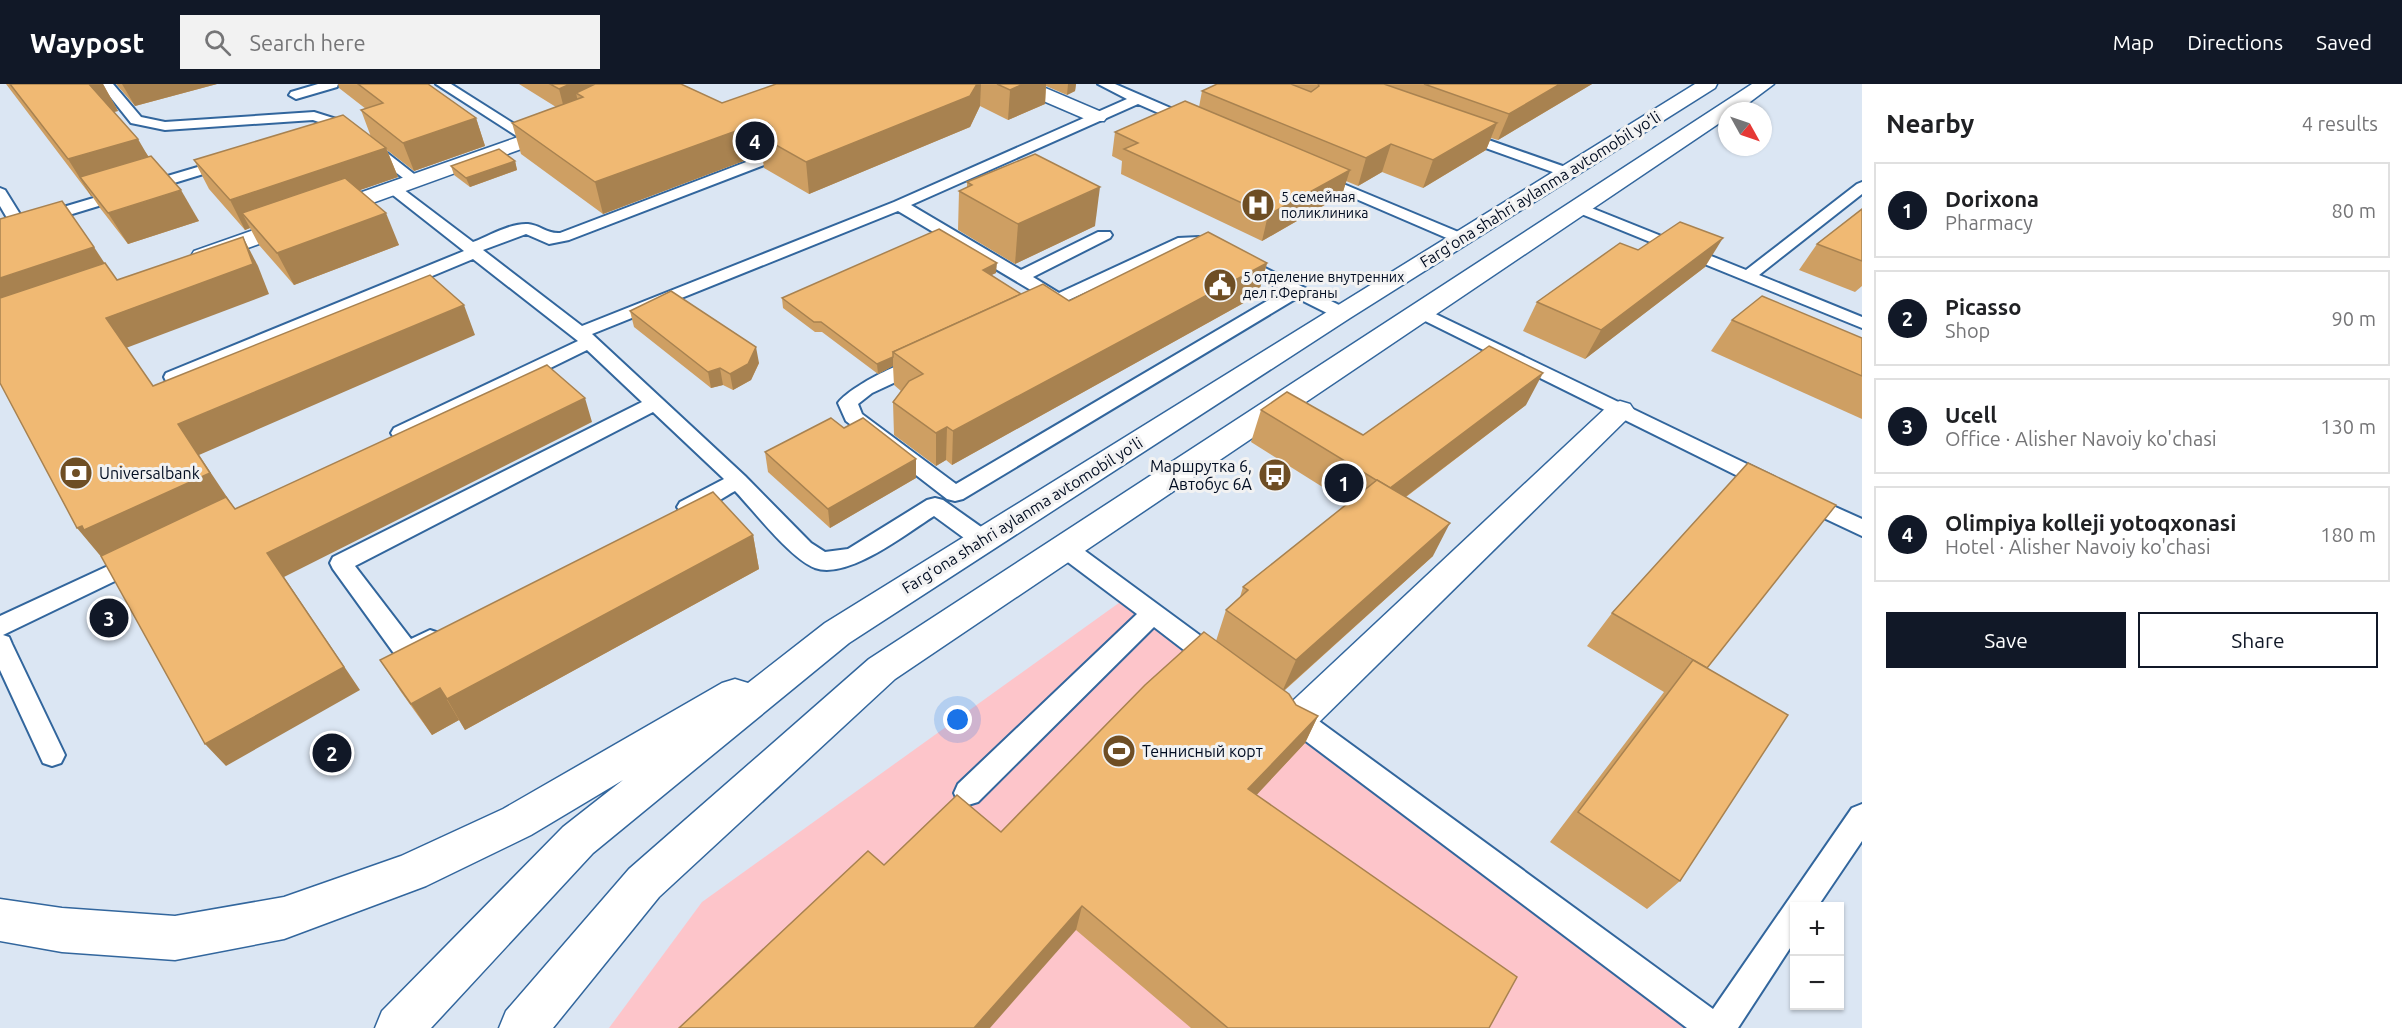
<!DOCTYPE html>
<meta charset="utf-8">
<style>
body{margin:0;font-family:Ubuntu,sans-serif;background:#f2f2f2;color:#202124}
.controls{position:absolute;right:18px;bottom:18px;display:grid;overflow:hidden;border-radius:0px;box-shadow:0 2px 4px #0004}
.controls button{width:54px;height:54px;display:grid;place-items:center;padding:0;border:0;border-bottom:2px solid #e0e0e0;background:#fff;color:#202124;font:30px sans-serif}
.compass{position:absolute;left:1718px;top:18px;width:54px;height:54px;border-radius:50%;background:#fff;box-shadow:0 2px 4px #0004;rotate:130deg}
.you{position:absolute;left:958px;top:636px;width:21px;height:21px;margin:-15px;border:4px solid #fff;border-radius:50%;background:#1a73e8;box-shadow:0 0 0 9px #1a73e833}
.badge{display:grid;place-items:center;width:39px;height:39px;border-radius:50%;background:#111827;color:#fff;font-size:20px;font-weight:700}
.pin{position:absolute;translate:-50% -50%;border:3px solid #fff;box-shadow:0 2px 6px #0006}
.list{margin:0;padding:0;list-style:none}
h2{display:flex;justify-content:space-between;align-items:center;height:78px;margin:0;padding:0 24px;font-size:26px}
h2 small{font-size:20px;font-weight:400;color:#757577}
.list li{display:grid;grid-template-columns:39px 1fr auto;gap:18px;align-items:center;box-sizing:border-box;height:96px;margin:0 12px 12px;padding:0 12px;border:2px solid #e0e0e0;border-radius:0px}
.list b{display:block;font-size:22px;white-space:nowrap}
.list p{margin:0;font-size:20px;white-space:nowrap;color:#757577}
.list em{font-size:20px;font-style:normal;color:#757577}
.actions{display:flex;gap:12px;padding:18px 24px}
.actions a{flex:1;padding:14px 0;border:2px solid #111827;border-radius:0px;text-align:center;font-size:21px;color:#111827}
.actions .main{background:#111827;color:#fff}
.icon{flex:none;width:33px;height:33px;fill:none;stroke:currentColor;stroke-width:2;stroke-linecap:round;stroke-linejoin:round}
.map{position:relative;flex:none;width:1862px;height:944px;overflow:hidden}
header{display:flex;align-items:center;gap:36px;box-sizing:border-box;height:84px;padding:0 30px;background:#111827;color:#fff}
header strong{font-size:28px}
nav{display:flex;gap:33px;margin-inline-start:auto;font-size:21px}
.search{width:420px;height:54px;background:#f2f2f2;display:flex;align-items:center;gap:15px;box-sizing:border-box;padding:0 21px;border-radius:0px;color:#757577;font-size:22px}
main{display:flex}
aside{flex:1;background:#fff}
.map>svg:first-child{display:block}
.green{fill:#fdc5ca}
.lines{fill:none;stroke-linecap:round;stroke-linejoin:round}
.service-casing{stroke:#32669d;stroke-width:4}
.minor-casing{stroke:#32669d;stroke-width:3}
.trunk-casing{stroke:#32669d;stroke-width:3}
.service{fill:#fff;fill-rule:evenodd}
.minor{fill:#fff;fill-rule:evenodd}
.trunk{fill:#fff;fill-rule:evenodd}
.wall{fill:#ce9f63}
.shaded-wall{fill:#a88250}
.building{fill:#f0b973;stroke:#a88250;stroke-width:1.5}
.labels{text-anchor:middle;dominant-baseline:central;stroke-width:6;stroke-linejoin:round;paint-order:stroke}
.far-poi-label{font-size:14px;fill:#000c21;stroke:#f2f2f2;text-anchor:start}
.street-label{font-size:16px;fill:#000c21;stroke:#f2f2f2}
.poi-label{font-size:16px;fill:#000c21;stroke:#f2f2f2;text-anchor:start}
</style>
<header>
<strong>Waypost</strong>
<div class="search"><svg class="icon" aria-label="search" viewBox="0 0 24 24"><circle cx="10" cy="10" r="6"/><path d="M15 15l6 6"/></svg>Search here</div>
<nav><a>Map</a><a>Directions</a><a>Saved</a></nav>
</header>
<main>
<div class="map">
<svg width="1862" height="944" viewBox="0 0 1862 944">
<rect width="100%" height="100%" fill="#dbe6f3"/>
<polygon class="green" points="1123,516 1697,944 609,944 702,818"/>
<g class="lines">
<g class="service-casing">
<g id="service">
<polygon points="100,0 113,0 141,33 165,38 314,28 349,39 423,97 421,100 411,100 339,45 313,36 165,46 131,39"/>
<polygon points="318,0 338,0 337,3 296,15 289,11 291,8"/>
<polygon points="436,0 451,0 538,55 531,59 526,58"/>
<path d="M1098 0H1115L1196 35 1198 38 1191 42 1186 41 1138 20 911 121 1021 186 1098 148H1110L1112 151 1110 154 1033 193 1059 209 1178 154 1199 153 1215 159 1347 225 1350 229 1347 233H1335L1297 214 963 415 955 417 947 415 846 337 838 319C849 303 910 271 928 275L930 279 928 283 872 309 858 320 862 330 956 400 1284 207 1203 165 1186 162 1036 231 1030 230 1027 226 1030 222 1046 215 898 127 592 250 745 392 811 459 825 468 848 465 927 416 935 414 943 416 991 450 994 456 991 462 983 464 975 462 934 432C907 449 848 496 815 484 790 474 755 428 735 407 720 415 698 433 680 428L677 423 680 418 724 395 653 328 355 482 411 555 430 546 439 549 442 556 439 563 407 578 398 575 333 485 330 479 333 473 642 318 587 266 408 354 401 356 394 354 391 349 394 344 578 257 473 175 180 297H166L164 293 166 289 464 167 389 108 386 105 389 102H399L473 158C489 152 510 139 528 140 540 141 547 150 560 149L762 72H772L774 75 772 78 569 156 549 160 526 150 483 166 582 242 894 118 1127 15Z"/>
<polygon points="1460,46 1571,85 1573,88 1571,91 1561,91 1455,53 1453,50 1455,47"/>
<polygon points="228,74 235,78 233,81 0,152 0,142 10,139 0,122 0,104 5,106 23,135"/>
<polygon points="1317,89 1468,152 1470,155 1462,160 1456,158 1312,96 1310,93 1312,90"/>
<polygon points="1862,98 1862,110 1759,191 1862,233 1862,244 1574,127 1571,124 1574,121 1584,121 1746,186 1857,100"/>
<polygon points="1421,223 1774,393 1777,398 1774,403 1767,405 1760,403 1415,232 1412,228 1415,224"/>
<polygon points="1802,408 1862,435 1862,452 1794,420 1791,415 1794,410"/>
<polygon points="1065,456 1073,458 1224,569 1227,576 1224,583 1215,586 1206,583 1154,543 978,718 968,721 958,718 954,709 958,700 1137,530 1057,470 1054,464 1057,458"/>
<polygon points="136,469 144,471 147,477 144,483 3,551 9,553 12,560 65,671 61,679 52,682 43,679 0,586 0,532"/>
<polygon points="1288,618 1297,621 1713,925 1852,724 1862,720 1862,757 1818,822 1794,822 1794,858 1738,944 1687,944 1279,637 1275,629 1279,621"/>
</g>
</g>
<g class="minor-casing">
<g id="minor">
<polygon points="611,0 629,0 624,17 538,59 212,177 203,179 194,177 191,172 194,167 524,51 608,10"/>
<polygon points="1011,0 1036,0 1104,29 1107,33 1104,37 1090,37 1013,4"/>
<polygon points="1620,317 1630,320 1634,326 1630,332 1310,647 1297,652 1284,647 1278,636 1284,625 1610,320"/>
</g>
</g>
<g class="trunk-casing">
<g id="trunk">
<polygon points="1695,0 1717,0 1715,4 1350,234 849,559 593,769 431,944 375,944 382,927 563,743 623,696 531,751 426,802 284,855 175,876 62,868 0,857 0,815 62,824 175,832 284,813 401,772 503,725 722,599 735,595 748,599 825,539"/>
<polygon points="1752,0 1774,0 1738,27 1727,27 1727,34 895,595 659,813 553,944 499,944 506,927 629,785 869,575"/>
</g>
</g>
<use href="#service" class="service"/>
<use href="#minor" class="minor"/>
<use href="#trunk" class="trunk"/>
</g>
<g class="wall">
<polygon points="6,0 103,0 118,27 114,28 199,137 128,160 100,124 92,112 91,112"/>
<polygon points="116,0 217,0 135,22"/>
<polygon points="338,0 428,0 476,34 485,62 414,87 387,66 398,93 359,106 399,161 294,201 259,161 250,144 245,146 209,105 194,76 371,53 361,26 366,25 339,4"/>
<polygon points="519,0 681,0 722,19 776,0 1076,0 1075,7 1067,11 1046,2 1045,20 1008,36 980,22 970,43 809,110 764,84 762,70 603,130 521,70 512,39 556,23"/>
<polygon points="1217,0 1592,0 1498,56 1491,54 1486,66 1423,104 1382,88 1358,102 1346,97 1342,111 1262,157 1121,90 1122,77 1112,72 1115,48 1199,23 1202,7"/>
<polygon points="515,77 517,86 470,103 454,91 451,82"/>
<polygon points="967,98 1095,142 1015,180 958,146 959,107 967,104"/>
<polygon points="1862,125 1862,202 1855,208 1799,186 1817,160"/>
<polygon points="1638,166 1705,183 1585,275 1523,247 1537,218"/>
<polygon points="1267,179 1258,211 952,381 946,376 936,382 894,351 893,318 901,307 894,301 893,282 878,290 822,248 815,248 783,224 782,214 996,189 991,191 1021,210 1069,217"/>
<polygon points="630,227 759,279 751,296 733,306 723,301 711,304 634,243"/>
<polygon points="1732,236 1862,254 1862,335 1711,267"/>
<polygon points="1526,321 1406,413 1433,472 1284,607 1296,621 1318,632 1305,659 1256,711 1489,944 1191,944 1076,846 884,781 1001,748 1216,557 1226,526 1240,513 1243,503 1348,419 1251,358 1261,326 1363,351"/>
<polygon points="844,344 916,394 830,444 768,388 765,368"/>
<polygon points="753,451 759,485 465,646 459,636 432,651 401,608 380,576"/>
<polygon points="1612,529 1707,585 1680,797 1647,825 1550,758 1664,608 1587,562"/>
</g>
<g class="shaded-wall">
<polygon points="88,0 103,0 118,27 105,30"/>
<polygon points="122,0 217,0 135,22"/>
<polygon points="570,0 600,0 576,9 579,22 565,28 559,5"/>
<polygon points="977,0 981,0 980,22 970,43 809,110 806,78"/>
<polygon points="1023,0 1046,0 1045,20 1008,36 1010,6"/>
<polygon points="1068,0 1076,0 1075,7 1067,11"/>
<polygon points="1560,0 1592,0 1498,56 1509,30"/>
<polygon points="476,34 485,62 414,87 403,59"/>
<polygon points="758,39 762,70 603,130 595,98"/>
<polygon points="1497,39 1486,66 1423,104 1433,76"/>
<polygon points="138,55 159,91 80,93 92,112 91,112 68,75"/>
<polygon points="1391,60 1382,88 1358,102 1366,74"/>
<polygon points="386,64 398,93 254,143 242,129 250,144 245,146 230,116"/>
<polygon points="515,77 517,86 470,103 466,94"/>
<polygon points="1350,86 1342,111 1262,157 1268,131"/>
<polygon points="1100,103 1095,142 1015,180 1018,140"/>
<polygon points="181,106 199,137 128,160 108,129"/>
<polygon points="386,129 399,161 294,201 277,169"/>
<polygon points="243,153 258,182 269,210 126,264 106,234"/>
<polygon points="1723,154 1705,183 1585,275 1601,246"/>
<polygon points="94,163 113,192 0,232 0,194"/>
<polygon points="997,179 996,189 983,195 983,186"/>
<polygon points="1267,179 1258,211 952,381 953,347"/>
<polygon points="464,221 475,251 199,371 251,449 103,475 77,444 178,340"/>
<polygon points="756,263 759,279 751,296 733,306 730,290"/>
<polygon points="893,273 893,282 878,290 877,280"/>
<polygon points="720,284 723,301 711,304 708,288"/>
<polygon points="1543,289 1526,321 1375,436 1389,404"/>
<polygon points="585,314 592,338 284,493 360,606 226,682 205,660 267,469"/>
<polygon points="947,343 946,376 936,382 936,349"/>
<polygon points="916,375 916,394 830,444 828,425"/>
<polygon points="1450,439 1433,472 1282,608 1296,576"/>
<polygon points="753,451 759,485 465,646 447,615"/>
<polygon points="440,604 459,636 432,651 411,620"/>
<polygon points="1318,632 1305,659 1237,732 1248,705"/>
<polygon points="1082,822 1076,846 990,944 974,944"/>
</g>
<g class="building">
<polygon points="10,0 89,0 138,55 68,75"/>
<polygon points="358,0 428,0 476,34 403,59 361,26 383,19"/>
<polygon points="550,0 570,0 559,5"/>
<polygon points="595,0 681,0 722,19 776,0 977,0 970,12 806,78 760,52 770,48 772,43 768,39 758,39 595,98 512,39 583,13 576,9"/>
<polygon points="997,0 1023,0 1010,6"/>
<polygon points="1217,0 1291,0 1311,8 1319,2 1318,0 1384,0 1497,39 1433,76 1391,60 1366,74 1202,7"/>
<polygon points="1424,0 1560,0 1509,30"/>
<polygon points="1185,17 1350,86 1268,131 1124,65 1138,59 1115,48"/>
<polygon points="343,31 386,64 230,116 194,76"/>
<polygon points="499,65 515,77 466,94 451,82"/>
<polygon points="1035,70 1100,103 1018,140 959,107 972,101 967,98"/>
<polygon points="151,72 181,106 108,129 80,93"/>
<polygon points="345,94 386,129 277,169 242,129"/>
<polygon points="62,117 94,163 0,194 0,135"/>
<polygon points="1862,125 1862,177 1817,160"/>
<polygon points="1680,138 1723,154 1601,246 1537,218 1620,159 1638,166"/>
<polygon points="939,145 997,179 983,186 1021,210 893,268 893,273 877,280 821,238 814,238 782,214"/>
<polygon points="1208,148 1267,179 953,347 947,343 936,349 893,318 909,297 923,290 893,268 1043,200 1069,217"/>
<polygon points="243,153 253,180 106,234 153,302 430,191 464,221 178,340 210,389 84,446 82,442 77,444 0,299 0,214 105,179 117,196"/>
<polygon points="671,207 756,263 748,280 730,290 720,284 708,288 630,227"/>
<polygon points="1762,212 1862,254 1862,292 1732,236"/>
<polygon points="1489,262 1543,289 1390,404 1377,396 1376,396 1261,326 1287,308 1363,351"/>
<polygon points="547,281 585,314 267,469 344,583 205,660 101,472 226,413 235,425"/>
<polygon points="831,334 844,344 863,334 916,375 828,425 765,368"/>
<polygon points="1748,379 1836,421 1707,584 1612,529"/>
<polygon points="1377,396 1450,439 1296,576 1226,526 1248,506 1243,503"/>
<polygon points="713,408 753,451 447,615 440,604 411,620 380,576"/>
<polygon points="1204,548 1289,610 1296,621 1318,632 1248,705 1517,893 1489,944 1228,944 1082,822 974,944 679,944 868,767 884,781 957,711 1001,748 1145,601"/>
<polygon points="1693,576 1788,631 1680,797 1578,728"/>
</g>
<defs>
<g id="hospital-disc" transform="scale(1.725)"><circle r="9.5" fill="#6e4e24" stroke="#f2f2f2"/><path d="M-5-5h3v3.5h4V-5h3V5h-3V1.5h-4V5h-3Z" fill="#fff"/></g>
<g id="civic-disc" transform="scale(1.725)"><circle r="9.5" fill="#6e4e24" stroke="#f2f2f2"/><path d="M-.6-6.5H3V-4.5H.6V-3L4-1V1h2V6H-6V1h2V-1L-.6-3ZM-1.2 2.5V6h2.4V2.5Z" fill="#fff"/></g>
<g id="bank-disc" transform="scale(1.725)"><circle r="9.5" fill="#6e4e24" stroke="#f2f2f2"/><path d="M-6-4H6V4H-6ZM0-2.3a2.3 2.3 0 1 0 0 4.6a2.3 2.3 0 1 0 0-4.6Z" fill="#fff"/></g>
<g id="bus-disc" transform="scale(1.725)"><circle r="9.5" fill="#6e4e24" stroke="#f2f2f2"/><path d="M-5-6H5V4H4V6H2V4H-2V6H-4V4H-5ZM-3.5-4V0h7V-4ZM-3.5 1.2v1.5H-2V1.2ZM2 1.2v1.5H3.5V1.2Z" fill="#fff"/></g>
<g id="stadium-disc" transform="scale(1.725)"><circle r="9.5" fill="#6e4e24" stroke="#f2f2f2"/><path d="M0-5a6.5 5 0 1 0 0 10a6.5 5 0 1 0 0-10ZM-3.5-1.8h7v3.6h-7Z" fill="#fff"/></g>
</defs>
<g fill-rule="evenodd">
<use href="#hospital-disc" x="1258" y="121"/>
<use href="#civic-disc" x="1220" y="201"/>
<use href="#bank-disc" x="76" y="389"/>
<use href="#bus-disc" x="1275" y="391"/>
<use href="#stadium-disc" x="1119" y="667"/>
</g>
<g class="labels">
<g class="far-poi-label">
<text x="1281" y="113">5 семейная<tspan x="1281" dy="16">поликлиника</tspan></text>
<text x="1243" y="193">5 отделение внутренних<tspan x="1243" dy="16">дел г.Ферганы</tspan></text>
</g>
<g class="street-label">
<text transform="translate(1540 105) rotate(-32)">Fargʻona shahri aylanma avtomobil yoʻli</text>
<text transform="translate(1022 431) rotate(-32)">Fargʻona shahri aylanma avtomobil yoʻli</text>
</g>
<g class="poi-label">
<text x="1252" y="382" text-anchor="end">Маршрутка 6,<tspan x="1252" dy="18">Автобус 6А</tspan></text>
<text x="99" y="389">Universalbank</text>
<text x="1142" y="667">Теннисный корт</text>
</g>
</g>
</svg>
<div class="controls">
<button>+</button>
<button>−</button>
</div>
<svg class="compass" viewBox="-18 -18 36 36"><path d="M0-13l5 13h-10z" fill="#e53935"/><path d="M0 13l5-13h-10z" fill="#757577"/></svg>
<div class="you"></div>
<div class="pin badge" style="left:1344px;top:399px">1</div>
<div class="pin badge" style="left:332px;top:669px">2</div>
<div class="pin badge" style="left:109px;top:534px">3</div>
<div class="pin badge" style="left:755px;top:57px">4</div>
</div>
<aside>
<h2>Nearby<small>4 results</small></h2>
<ul class="list">
<li><span class="badge">1</span><div><b>Dorixona</b><p>Pharmacy</p></div><em>80 m</em></li>
<li><span class="badge">2</span><div><b>Picasso</b><p>Shop</p></div><em>90 m</em></li>
<li><span class="badge">3</span><div><b>Ucell</b><p>Office · Alisher Navoiy ko'chasi</p></div><em>130 m</em></li>
<li><span class="badge">4</span><div><b>Olimpiya kolleji yotoqxonasi</b><p>Hotel · Alisher Navoiy ko'chasi</p></div><em>180 m</em></li>
</ul>
<div class="actions"><a class="main">Save</a><a>Share</a></div>
</aside>
</main>
